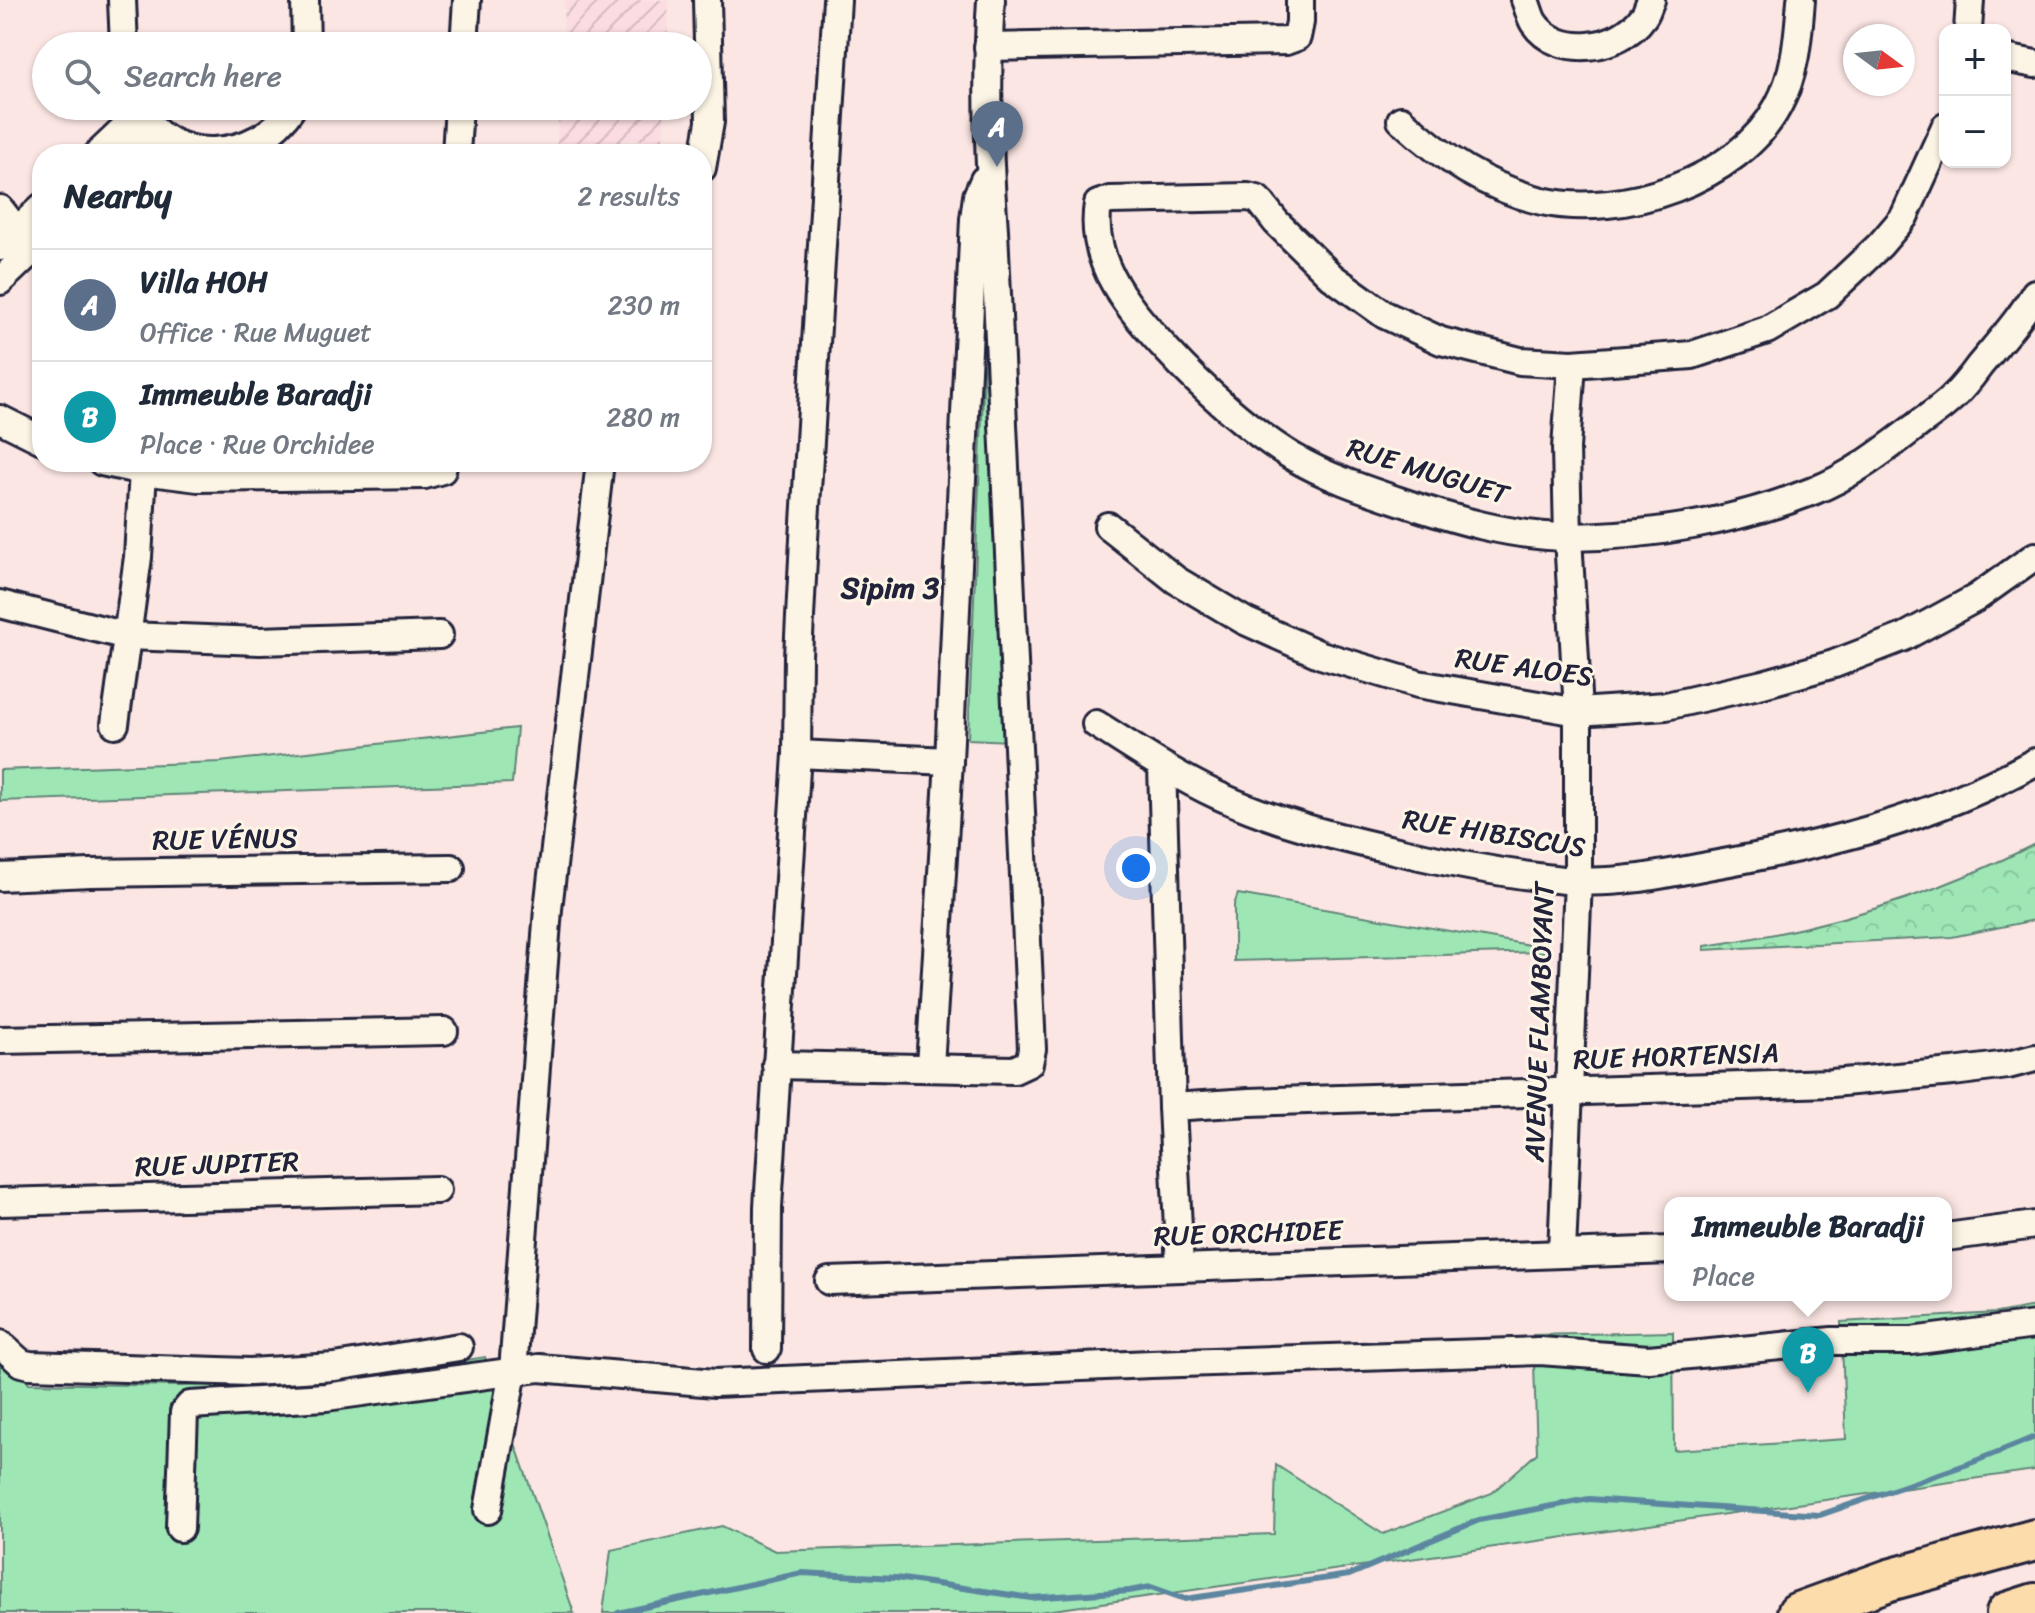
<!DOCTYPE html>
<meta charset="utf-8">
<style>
body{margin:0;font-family:Sriracha,sans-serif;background:#f2f2f3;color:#1f2937}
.controls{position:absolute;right:24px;top:24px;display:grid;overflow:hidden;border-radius:16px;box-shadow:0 2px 6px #0004}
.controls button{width:72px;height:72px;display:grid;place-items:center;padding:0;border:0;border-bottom:2px solid #e0e1e3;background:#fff;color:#1f2937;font:40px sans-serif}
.compass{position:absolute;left:1843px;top:24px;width:72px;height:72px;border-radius:50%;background:#fff;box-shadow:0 2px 6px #0004;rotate:105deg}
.you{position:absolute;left:1136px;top:868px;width:28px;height:28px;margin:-20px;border:6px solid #fff;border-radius:50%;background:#1a73e8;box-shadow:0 0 0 12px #1a73e833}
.badge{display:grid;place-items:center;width:52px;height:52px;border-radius:50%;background:#7c3aed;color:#fff;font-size:26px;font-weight:700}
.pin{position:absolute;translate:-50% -66px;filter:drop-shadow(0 2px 4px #0008)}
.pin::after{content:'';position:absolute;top:42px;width:28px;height:24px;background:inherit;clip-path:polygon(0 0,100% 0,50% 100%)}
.popup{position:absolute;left:1664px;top:1197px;width:288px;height:104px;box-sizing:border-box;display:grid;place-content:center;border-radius:16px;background:#fff;filter:drop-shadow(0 2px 6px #0005);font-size:26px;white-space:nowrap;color:#747a83}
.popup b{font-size:30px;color:#1f2937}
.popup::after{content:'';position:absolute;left:50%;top:100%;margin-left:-16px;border:16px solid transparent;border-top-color:#fff}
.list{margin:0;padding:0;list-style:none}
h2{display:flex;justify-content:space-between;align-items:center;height:104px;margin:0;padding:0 32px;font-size:34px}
h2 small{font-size:26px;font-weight:400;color:#747a83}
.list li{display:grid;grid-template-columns:52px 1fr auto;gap:24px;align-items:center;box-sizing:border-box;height:112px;padding:0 32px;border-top:2px solid #e0e1e3}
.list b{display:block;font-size:30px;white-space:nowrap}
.list p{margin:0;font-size:26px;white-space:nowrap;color:#747a83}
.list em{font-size:26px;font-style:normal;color:#747a83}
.icon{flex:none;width:44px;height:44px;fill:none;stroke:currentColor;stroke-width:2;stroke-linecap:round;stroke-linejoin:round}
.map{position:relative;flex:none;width:2035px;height:1613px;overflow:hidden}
.search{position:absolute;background:#fff;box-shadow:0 2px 6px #0004;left:32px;top:32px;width:680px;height:88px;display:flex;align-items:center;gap:20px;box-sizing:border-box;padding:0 28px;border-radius:44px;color:#747a83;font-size:30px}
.panel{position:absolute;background:#fff;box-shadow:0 2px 6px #0004;left:32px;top:144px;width:680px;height:328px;border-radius:32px}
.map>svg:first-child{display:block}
.industrial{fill:url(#industrial-furrows)}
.green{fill:#9ee7b5;stroke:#608478;stroke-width:2}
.park{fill:url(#park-crowns);stroke:#608478;stroke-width:2}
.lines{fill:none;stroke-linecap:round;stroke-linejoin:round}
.stream{stroke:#5b869f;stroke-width:6}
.minor-casing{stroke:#22223b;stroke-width:32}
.highway-casing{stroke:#22223b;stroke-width:46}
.minor{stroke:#fcf5e5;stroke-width:26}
.highway{stroke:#fddcac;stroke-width:40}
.labels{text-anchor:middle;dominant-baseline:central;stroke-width:6;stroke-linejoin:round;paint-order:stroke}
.street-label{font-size:28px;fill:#22223b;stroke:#fcf5e5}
.neighbourhood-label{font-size:30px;font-weight:bold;fill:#22223b;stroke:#fcf5e5}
</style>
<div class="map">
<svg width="2035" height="1613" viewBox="0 0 2035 1613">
<defs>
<pattern id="industrial-furrows" width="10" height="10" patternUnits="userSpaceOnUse" patternTransform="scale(2)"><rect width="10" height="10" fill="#fadce2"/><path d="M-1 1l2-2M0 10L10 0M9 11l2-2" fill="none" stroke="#d6bcc3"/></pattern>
<pattern id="park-crowns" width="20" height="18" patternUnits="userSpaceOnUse" patternTransform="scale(2)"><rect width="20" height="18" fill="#9ee7b5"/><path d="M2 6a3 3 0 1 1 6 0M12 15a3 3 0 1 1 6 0" fill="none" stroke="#88c69d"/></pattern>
</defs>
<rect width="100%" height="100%" fill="#fbe6e3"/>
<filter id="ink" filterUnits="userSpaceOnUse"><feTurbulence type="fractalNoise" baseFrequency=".0125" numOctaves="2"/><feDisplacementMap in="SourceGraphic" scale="16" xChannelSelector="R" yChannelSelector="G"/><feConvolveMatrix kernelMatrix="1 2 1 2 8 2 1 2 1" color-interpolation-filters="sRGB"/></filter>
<g filter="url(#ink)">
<g class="industrial">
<polygon points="565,0 669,0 667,46 562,46"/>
<polygon points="559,106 665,106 663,141 622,139 621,154 556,154"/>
</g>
<g class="green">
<polygon points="989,253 1010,741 968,739"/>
<polygon points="517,728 512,783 0,801 0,770 220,762"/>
<polygon points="1238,894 1541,947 1544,952 1234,961 1234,905"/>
<polygon points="2035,1306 2035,1470 1032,1613 603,1613 611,1550 722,1526 775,1551 1274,1534 1276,1465 1383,1534 1492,1493 1537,1453 1533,1335 1673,1332 1674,1450 1846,1439 1841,1322 1997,1313"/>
<polygon points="0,1356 29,1383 181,1386 337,1381 485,1357 574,1613 0,1613"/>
</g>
<path class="park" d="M2035 844V920L1952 937 1704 950 1705 946C1820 930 1931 897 2035 844Z"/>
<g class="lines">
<polyline class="stream" points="618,1613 802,1573 896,1578 1031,1598 1129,1591 1151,1587 1185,1599 1349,1575 1479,1520 1589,1499 1820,1515 1968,1464 2035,1437"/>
<g class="minor-casing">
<g id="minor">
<polyline points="122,0 124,46"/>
<polyline points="305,0 306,46"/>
<path d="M1525 0C1528 7 1530 17 1534 23 1558 59 1620 50 1643 17 1647 13 1648 5 1651 0"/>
<polyline points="1968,30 1970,0"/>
<polyline points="464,46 467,0"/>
<polyline points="988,47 1286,41 1297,37 1300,22 1300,0"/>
<polyline points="2005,58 2035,64"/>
<path d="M136 106C168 169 258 163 293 106"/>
<path d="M1401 120C1443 158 1485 187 1542 201 1621 219 1739 180 1778 106 1796 73 1798 37 1801 0"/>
<path d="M1945 127 1904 217 1880 245 1827 295 1767 330 1692 355 1572 364 1520 361 1441 341 1385 315 1332 277 1276 222 1262 204 1257 199 1248 197 1110 200 1098 204C1088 264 1131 311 1168 351 1202 388 1250 431 1293 457 1325 476 1363 489 1399 501 1452 519 1513 537 1570 537 1652 536 1737 521 1813 491 1852 476 1887 448 1920 423 1931 415 1943 407 1953 397 1963 388 1972 376 1980 365 2000 341 2020 319 2035 293"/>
<polyline points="98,154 140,114"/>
<polyline points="130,154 153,131"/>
<polyline points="456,154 459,106"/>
<polyline points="702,168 710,122 707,0"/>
<polyline points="0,209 17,231 42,253"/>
<polyline points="0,247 42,207"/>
<polyline points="0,281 42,241"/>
<polyline points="0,419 42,440"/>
<polyline points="102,462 143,471 198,478 425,475 442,470 444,462"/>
<polyline points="1108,526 1176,580 1245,621 1321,655 1418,684 1578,712 1666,706 1763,684 1834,664 1904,637 1976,598 2035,556"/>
<polyline points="0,604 127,636 260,641 439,635"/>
<polyline points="115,724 138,557 143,471"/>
<path d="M1096 724C1136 749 1174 775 1217 795 1275 822 1339 838 1402 852 1458 865 1517 876 1575 881 1619 884 1665 874 1707 866 1822 846 1933 819 2035 762"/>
<polyline points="797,754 949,761"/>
<polyline points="1162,766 1172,1107 1180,1268"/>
<polyline points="0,877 90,873 451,868"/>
<polyline points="0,1040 444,1031"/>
<path d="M776 1065 1014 1070 1029 1063 1032 1049 994 230C988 153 986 77 991 0"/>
<polyline points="930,1066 949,761 974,219 977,196 984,180"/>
<polyline points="1172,1107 1249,1102 1832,1083 1953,1072 2008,1065 2035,1058"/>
<polyline points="0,1202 437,1190"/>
<polyline points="1946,1237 2035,1225"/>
<polyline points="1562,1252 1578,881 1578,712 1568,537 1566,448 1572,364"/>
<polyline points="829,1281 1670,1250"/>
<polyline points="0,1344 21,1363 30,1365 250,1372 335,1367 459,1347"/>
<polyline points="767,1349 768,1207 797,754 798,656 804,539 837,0"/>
<polyline points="488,1510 513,1371 548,909 600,462"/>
<polyline points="180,1528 184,1412 190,1405 326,1397 539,1368 715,1383 1151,1364 1540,1351 1649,1359 1832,1341 1911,1341 2035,1325"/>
</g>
</g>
<g class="highway-casing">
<g id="highway">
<polyline points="1798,1613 1889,1580 2035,1540"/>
<polyline points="2007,1613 2035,1604"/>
</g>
</g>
<use href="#minor" class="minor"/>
<use href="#highway" class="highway"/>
</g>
</g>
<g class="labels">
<g class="street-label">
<text transform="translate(1428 471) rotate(17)">RUE MUGUET</text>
<text transform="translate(1524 667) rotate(8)">RUE ALOES</text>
<text transform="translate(1494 833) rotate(9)">RUE HIBISCUS</text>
<text transform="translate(225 839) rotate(-1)">RUE VÉNUS</text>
<text transform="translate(1539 1022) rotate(-88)">AVENUE FLAMBOYANT</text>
<text transform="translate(1676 1056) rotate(-2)">RUE HORTENSIA</text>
<text transform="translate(217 1164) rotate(-2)">RUE JUPITER</text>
<text transform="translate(1248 1233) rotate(-2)">RUE ORCHIDEE</text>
</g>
<g class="neighbourhood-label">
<text x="890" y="588">Sipim 3</text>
</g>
</g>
</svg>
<div class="controls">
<button>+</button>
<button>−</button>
</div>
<svg class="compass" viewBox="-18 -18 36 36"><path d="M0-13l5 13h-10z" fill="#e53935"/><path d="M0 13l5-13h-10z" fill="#747a83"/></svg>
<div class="you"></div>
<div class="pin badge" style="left:997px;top:167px;background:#5c6f8a">A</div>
<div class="pin badge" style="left:1808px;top:1393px;background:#0f9aa8">B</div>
<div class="popup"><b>Immeuble Baradji</b>Place</div>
<div class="search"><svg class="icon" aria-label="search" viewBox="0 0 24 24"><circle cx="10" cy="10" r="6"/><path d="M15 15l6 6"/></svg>Search here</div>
<section class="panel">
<h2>Nearby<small>2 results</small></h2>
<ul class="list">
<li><span class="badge" style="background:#5c6f8a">A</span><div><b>Villa HOH</b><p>Office · Rue Muguet</p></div><em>230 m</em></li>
<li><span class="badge" style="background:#0f9aa8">B</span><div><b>Immeuble Baradji</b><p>Place · Rue Orchidee</p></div><em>280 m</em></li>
</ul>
</section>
</div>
